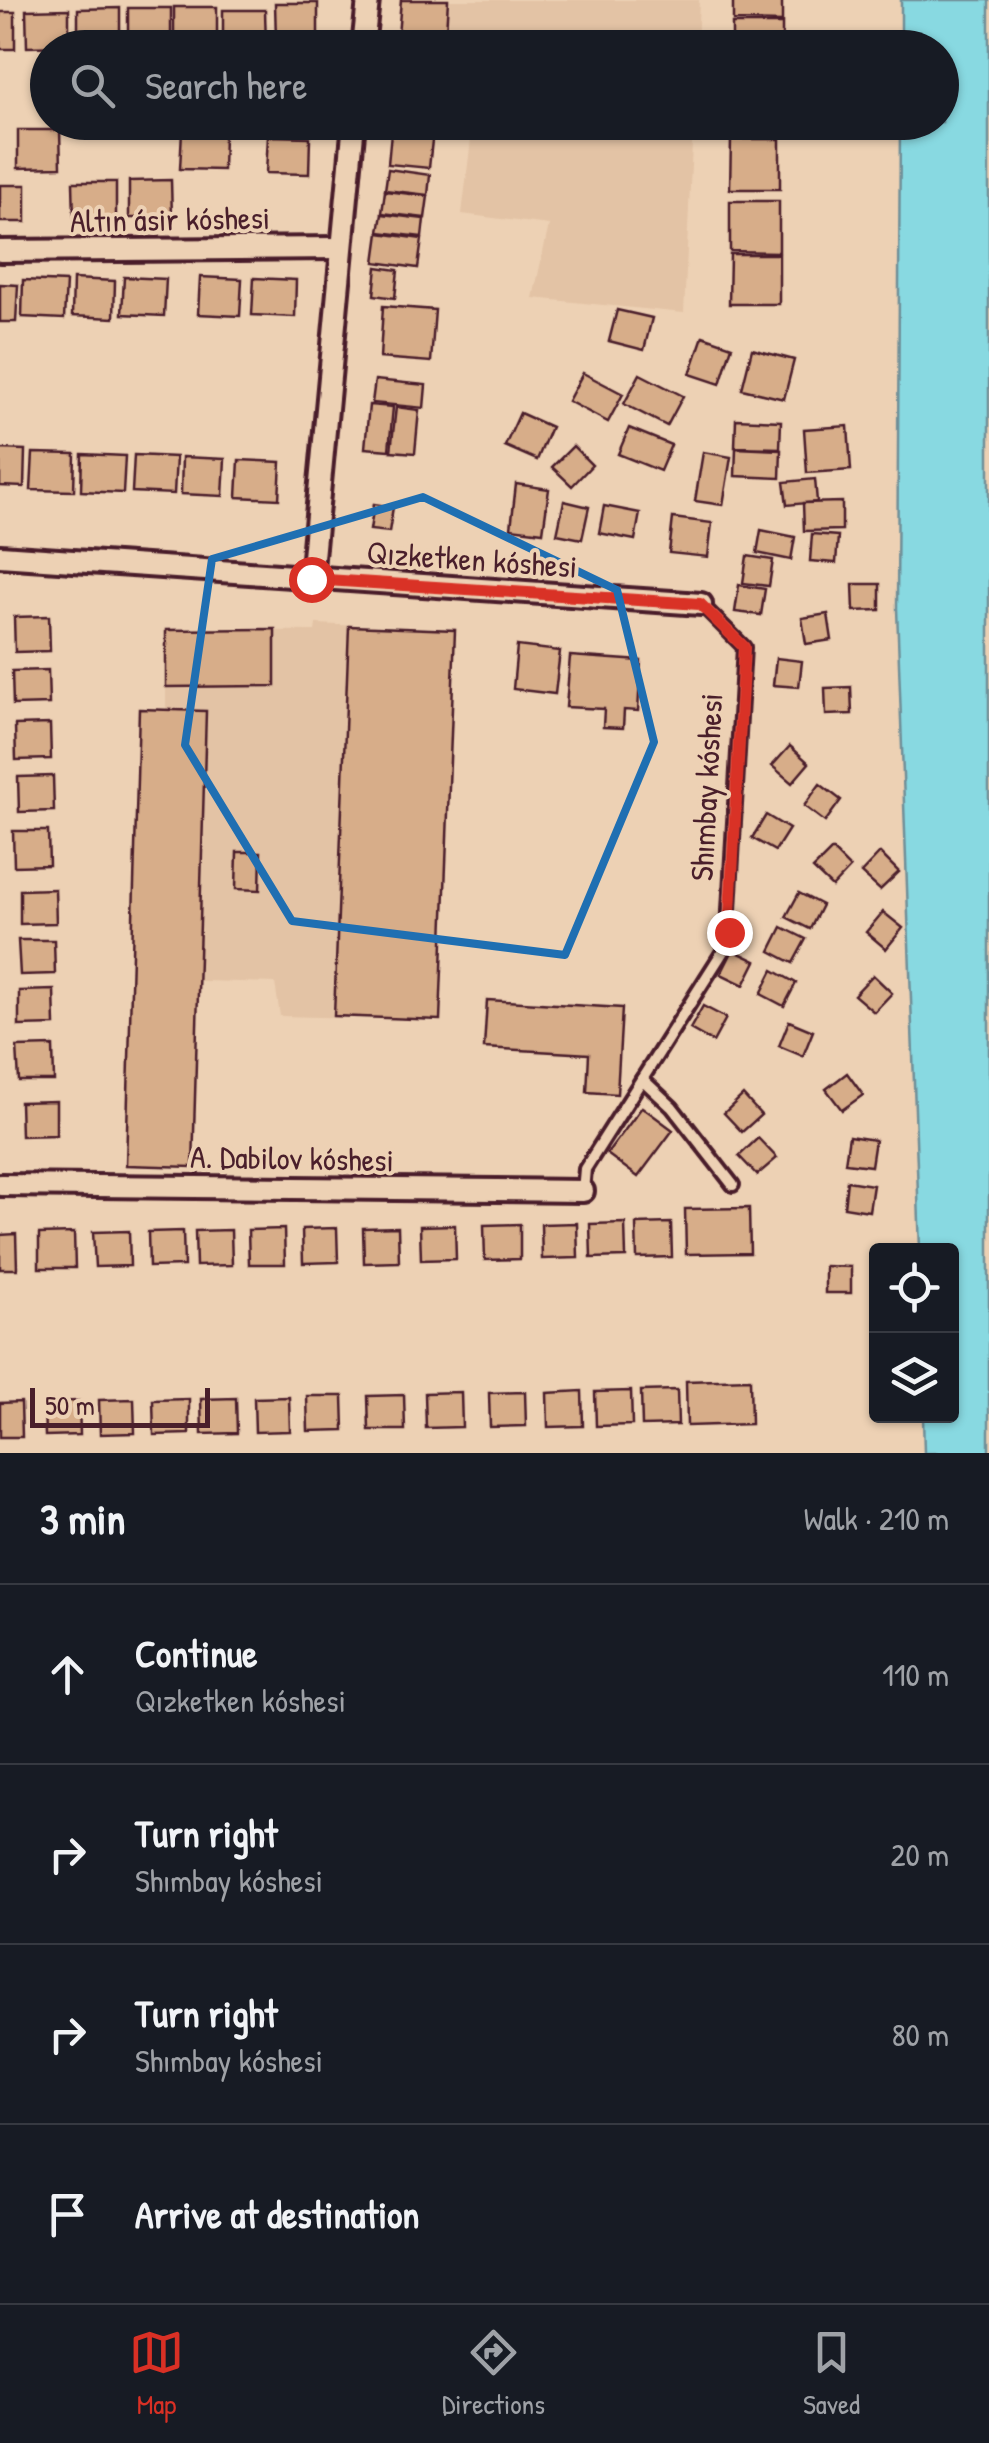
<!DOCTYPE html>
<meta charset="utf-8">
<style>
body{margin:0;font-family:"Patrick Hand",sans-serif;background:#20242c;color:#f1f3f6}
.controls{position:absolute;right:30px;bottom:30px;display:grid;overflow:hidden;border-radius:10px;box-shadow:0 2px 8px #0004}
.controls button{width:90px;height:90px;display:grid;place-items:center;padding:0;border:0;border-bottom:2px solid #363941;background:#171b24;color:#f1f3f6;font:50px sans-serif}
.scale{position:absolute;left:30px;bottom:25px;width:180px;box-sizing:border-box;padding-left:10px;border:5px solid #4a1f2b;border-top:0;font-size:28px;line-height:35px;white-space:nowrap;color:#4a1f2b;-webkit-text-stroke:8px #edd1b4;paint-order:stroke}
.stop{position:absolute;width:30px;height:30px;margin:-22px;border:8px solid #d93025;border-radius:50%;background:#fff}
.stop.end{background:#d93025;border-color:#fff;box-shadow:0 2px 10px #0008}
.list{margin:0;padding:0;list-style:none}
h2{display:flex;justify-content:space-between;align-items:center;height:130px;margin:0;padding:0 40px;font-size:42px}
h2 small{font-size:32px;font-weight:400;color:#9ea1a6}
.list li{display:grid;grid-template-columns:65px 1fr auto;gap:30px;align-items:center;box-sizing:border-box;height:180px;padding:0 40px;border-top:2px solid #363941}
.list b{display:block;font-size:38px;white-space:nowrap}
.list p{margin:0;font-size:32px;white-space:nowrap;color:#9ea1a6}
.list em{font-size:32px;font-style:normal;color:#9ea1a6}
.icon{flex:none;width:55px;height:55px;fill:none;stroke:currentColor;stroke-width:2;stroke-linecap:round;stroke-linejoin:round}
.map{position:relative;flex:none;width:989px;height:1453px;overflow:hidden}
.search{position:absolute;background:#171b24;box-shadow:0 2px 8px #0004;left:30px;right:30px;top:30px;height:110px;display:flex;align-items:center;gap:25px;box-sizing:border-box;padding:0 35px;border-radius:55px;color:#9ea1a6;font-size:38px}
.sheet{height:850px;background:#171b24}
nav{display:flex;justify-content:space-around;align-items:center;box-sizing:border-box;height:140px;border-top:2px solid #363941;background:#171b24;font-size:28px;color:#9ea1a6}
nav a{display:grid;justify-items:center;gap:5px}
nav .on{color:#d93025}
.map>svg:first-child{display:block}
.built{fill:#e3c3a5}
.water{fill:#88d9e1;stroke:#6f8f98;stroke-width:2.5}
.building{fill:#d7ad89;stroke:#4a1f2b;stroke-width:2.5}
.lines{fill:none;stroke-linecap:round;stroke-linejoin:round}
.lane-casing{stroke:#4a1f2b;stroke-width:18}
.street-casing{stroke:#4a1f2b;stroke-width:28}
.lane{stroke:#edd1b4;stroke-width:10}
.street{stroke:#edd1b4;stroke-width:20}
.route{stroke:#d93025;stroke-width:12}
.marked{fill:none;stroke:#1f6fb2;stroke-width:8;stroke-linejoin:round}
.labels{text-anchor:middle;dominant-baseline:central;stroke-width:8;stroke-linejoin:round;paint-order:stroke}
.street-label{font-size:32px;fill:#4a1f2b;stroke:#edd1b4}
</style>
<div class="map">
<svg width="989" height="1453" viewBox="0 0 989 1453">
<rect width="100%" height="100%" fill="#edd1b4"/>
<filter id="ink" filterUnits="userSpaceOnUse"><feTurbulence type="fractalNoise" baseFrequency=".01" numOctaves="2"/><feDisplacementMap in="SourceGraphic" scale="20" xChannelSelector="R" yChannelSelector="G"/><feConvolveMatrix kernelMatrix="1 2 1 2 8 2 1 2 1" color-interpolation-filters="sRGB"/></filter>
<g filter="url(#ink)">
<g class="built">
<polygon points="401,0 699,0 697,47 397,48"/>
<polygon points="473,123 693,123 684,313 533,298 549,225 462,214"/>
<polygon points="316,624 455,630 440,1020 280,1016 275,983 131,979 139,709 166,709 166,630 315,631"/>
</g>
<polygon class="water" points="901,0 989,0 989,1453 924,1453 923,1416 952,1416 952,1250 920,1250 897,608 900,123 942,122 942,48 901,47"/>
<g class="building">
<polygon points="401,0 448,0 445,48 397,48"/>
<polygon points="733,0 782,0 782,22 733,21"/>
<polygon points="275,3 318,3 318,40 276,40"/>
<rect x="174" y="7" width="43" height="37"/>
<polygon points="120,8 120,45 78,45 78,9"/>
<rect x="128" y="8" width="43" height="37"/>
<polygon points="69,9 69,46 27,47 26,10"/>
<polygon points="223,10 265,10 266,47 223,47"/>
<rect x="0" y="12" width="15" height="37"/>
<rect x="732" y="24" width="50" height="24"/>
<polygon points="392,122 434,122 429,168 388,164"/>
<polygon points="731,122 780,122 780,137 730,137"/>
<polygon points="18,130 60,130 61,167 18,168"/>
<polygon points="182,131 224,134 223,170 180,169"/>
<polygon points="268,136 310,137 309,174 266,173"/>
<polygon points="731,139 780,139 780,189 730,189"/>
<polygon points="388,169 430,175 428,195 385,190"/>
<polygon points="171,180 172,218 129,218 129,181"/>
<polygon points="73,182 116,182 116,219 74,219"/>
<rect x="0" y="185" width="26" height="37"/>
<polygon points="385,191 428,196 425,218 382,213"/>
<polygon points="730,201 779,201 779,252 730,251"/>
<polygon points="382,214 424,219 422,237 379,232"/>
<polygon points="379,233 422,239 418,268 375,262"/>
<polygon points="730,254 779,254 779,304 729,304"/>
<polygon points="377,267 398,270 395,298 374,295"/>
<polygon points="124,277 166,279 164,316 122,314"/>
<polygon points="200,277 242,279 240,316 198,314"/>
<polygon points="254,278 296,280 295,317 252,315"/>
<polygon points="73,279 115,281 114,318 72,316"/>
<polygon points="23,280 66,282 64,319 22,317"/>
<polygon points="0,284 18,285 16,322 0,322"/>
<polygon points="383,306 435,310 431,362 380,358"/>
<polygon points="617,310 652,318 644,350 609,341"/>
<polygon points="703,336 732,346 720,384 690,374"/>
<polygon points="752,349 794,360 784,399 742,389"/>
<polygon points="583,373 623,394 608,422 568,401"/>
<polygon points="640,374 683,396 667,426 624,404"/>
<polygon points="375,380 426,385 424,408 372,403"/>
<polygon points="369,405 393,407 389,450 365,448"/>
<polygon points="396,407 419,410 415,453 391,451"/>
<polygon points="520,413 551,427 537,460 505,446"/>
<polygon points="736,419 781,421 780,448 735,447"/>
<polygon points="848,426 851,470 807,473 804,429"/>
<polygon points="629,428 671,445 660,471 618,454"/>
<polygon points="573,446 592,465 572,486 552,467"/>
<polygon points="736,448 781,450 780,478 735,476"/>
<polygon points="0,449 25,450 24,487 0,486"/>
<polygon points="703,452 731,457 723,505 695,501"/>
<polygon points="33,453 75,454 74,491 31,490"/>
<polygon points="82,454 125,456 123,493 81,491"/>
<polygon points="134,455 176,457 174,494 132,492"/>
<polygon points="182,457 225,459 223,496 181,494"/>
<polygon points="239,460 281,462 279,499 237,497"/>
<polygon points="815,479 817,502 787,505 784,482"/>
<polygon points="516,484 549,489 543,532 511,528"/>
<polygon points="564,501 589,507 582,539 557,534"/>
<polygon points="842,502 842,530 804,531 803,503"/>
<polygon points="374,504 393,507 389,532 370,530"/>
<polygon points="604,506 640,513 635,540 599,533"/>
<polygon points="673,518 712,523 708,557 669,553"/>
<polygon points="761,530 795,537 791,560 757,553"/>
<polygon points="812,534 838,536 836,563 810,561"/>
<polygon points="747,556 773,560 769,586 743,583"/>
<polygon points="853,584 880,584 880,610 854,611"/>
<polygon points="739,585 765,589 761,615 735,612"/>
<polygon points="828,614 832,640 806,644 802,618"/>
<polygon points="49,616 50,651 15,652 14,617"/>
<polygon points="349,626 455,630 440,1020 334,1016"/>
<polygon points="275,629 275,686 166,687 166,630"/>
<polygon points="517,646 560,651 555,694 513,689"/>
<polygon points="570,656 641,661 638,711 624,710 623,728 603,727 604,709 566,707"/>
<polygon points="776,658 802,661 799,687 773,685"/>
<polygon points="48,670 49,704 13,705 12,671"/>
<polygon points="851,687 852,714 826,715 825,688"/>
<polygon points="139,709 206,711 193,1167 126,1165"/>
<polygon points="50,724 51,759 16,760 15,725"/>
<polygon points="790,746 809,763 792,783 772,766"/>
<polygon points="53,776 54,811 19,812 18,777"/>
<polygon points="820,784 841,800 825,822 804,806"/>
<polygon points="766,815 789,829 775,851 752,838"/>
<polygon points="13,831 48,831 49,865 14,866"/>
<polygon points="832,850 850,868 832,887 813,869"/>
<polygon points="237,852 261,852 260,890 236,889"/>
<polygon points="880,853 899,872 880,890 861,873"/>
<polygon points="55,889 56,923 20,924 20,890"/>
<polygon points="799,893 822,905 810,929 786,917"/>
<polygon points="883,912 903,928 886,949 866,932"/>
<polygon points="782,927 806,939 793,963 770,951"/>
<polygon points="18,940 54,940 55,974 20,975"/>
<polygon points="733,950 756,961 744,985 721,974"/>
<polygon points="773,970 796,983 784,1006 761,994"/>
<polygon points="873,975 892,993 874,1012 854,995"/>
<polygon points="54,990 55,1025 19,1026 19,991"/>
<polygon points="487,1000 622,1008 617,1094 587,1092 589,1054 484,1048"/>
<polygon points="703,1006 726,1018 713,1042 690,1029"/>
<polygon points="789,1021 813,1031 803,1056 779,1046"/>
<polygon points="53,1046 54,1081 19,1081 17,1047"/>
<polygon points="847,1073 863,1095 842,1110 826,1089"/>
<polygon points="743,1095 761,1115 742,1132 724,1113"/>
<polygon points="56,1101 56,1135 21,1136 20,1102"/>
<polygon points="642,1107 673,1130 638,1177 607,1154"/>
<polygon points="849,1136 875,1140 871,1166 845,1163"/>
<polygon points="758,1138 777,1158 757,1175 739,1156"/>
<polygon points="847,1181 873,1185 869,1211 844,1207"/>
<polygon points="749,1208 750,1253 686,1254 685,1209"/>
<polygon points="577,1223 578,1258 542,1259 541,1224"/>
<polygon points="625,1223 626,1257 591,1258 590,1224"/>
<polygon points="671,1223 672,1257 637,1258 636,1224"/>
<polygon points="520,1224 520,1259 485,1260 484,1225"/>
<polygon points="455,1225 456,1259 421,1260 420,1226"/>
<polygon points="398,1227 399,1262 364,1263 363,1228"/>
<polygon points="337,1228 338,1262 303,1263 302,1229"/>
<polygon points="284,1229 285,1264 249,1264 248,1230"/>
<polygon points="231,1230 232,1265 196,1266 195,1231"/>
<polygon points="129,1231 130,1266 95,1267 93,1232"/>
<polygon points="183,1231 184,1266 149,1267 148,1232"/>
<polygon points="74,1233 75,1268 39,1268 39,1234"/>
<polygon points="16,1234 17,1269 0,1269 0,1235"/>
<polygon points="825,1266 851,1267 851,1293 825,1293"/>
<polygon points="750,1379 751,1424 687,1426 686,1381"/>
<polygon points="677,1390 678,1425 642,1426 641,1391"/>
<polygon points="582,1391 583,1426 548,1427 547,1393"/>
<polygon points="631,1391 632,1425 596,1426 595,1392"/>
<polygon points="461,1392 462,1427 426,1428 425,1393"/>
<polygon points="525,1392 526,1426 490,1427 489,1393"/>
<polygon points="404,1395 405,1430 369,1430 368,1396"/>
<polygon points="307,1396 343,1396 344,1430 308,1431"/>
<polygon points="289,1397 290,1431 255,1432 254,1398"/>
<polygon points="236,1398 237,1433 202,1434 201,1399"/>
<polygon points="134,1399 135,1433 100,1434 99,1400"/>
<polygon points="189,1399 189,1434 154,1435 153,1400"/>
<polygon points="79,1401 80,1435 45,1436 44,1402"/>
<polygon points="21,1402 22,1437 0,1437 0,1403"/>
</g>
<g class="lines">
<g class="lane-casing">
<g id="lane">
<polyline points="642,1079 672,1107 733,1185"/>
<polyline points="583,1191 585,1169 727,945 744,647 701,604"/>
</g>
</g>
<g class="street-casing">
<g id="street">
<polyline points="363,48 368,0"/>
<polyline points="0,251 340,248"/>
<polyline points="0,556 701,604"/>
<polyline points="311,579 354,122"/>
<polyline points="0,1185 583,1191"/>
</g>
</g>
<use href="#lane" class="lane"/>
<use href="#street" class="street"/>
</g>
</g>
<g class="lines" filter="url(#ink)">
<polyline class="route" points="311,579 700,604 744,647 729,932"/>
</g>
<path class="marked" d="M423 497 617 590 654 742 565 955 292 921 185 745 212 559Z"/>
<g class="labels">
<g class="street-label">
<text transform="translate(170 219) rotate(-1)">Altın ásir kóshesi</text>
<text transform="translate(472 559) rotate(4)">Qızketken kóshesi</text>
<text transform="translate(706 787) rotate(-87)">Shımbay kóshesi</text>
<text transform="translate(292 1158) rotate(1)">A. Dabilov kóshesi</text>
</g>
</g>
</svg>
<div class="controls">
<button><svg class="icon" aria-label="locate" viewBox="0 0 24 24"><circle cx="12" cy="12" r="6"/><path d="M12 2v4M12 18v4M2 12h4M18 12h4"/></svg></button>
<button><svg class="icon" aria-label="layers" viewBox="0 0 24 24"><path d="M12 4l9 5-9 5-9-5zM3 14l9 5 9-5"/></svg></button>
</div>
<div class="scale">50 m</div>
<div class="stop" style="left:311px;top:579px"></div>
<div class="stop end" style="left:729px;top:932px"></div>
<div class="search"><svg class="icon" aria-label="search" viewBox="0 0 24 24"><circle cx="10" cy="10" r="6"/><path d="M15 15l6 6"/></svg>Search here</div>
</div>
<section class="sheet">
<h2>3 min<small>Walk · 210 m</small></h2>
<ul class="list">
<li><svg class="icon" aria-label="ahead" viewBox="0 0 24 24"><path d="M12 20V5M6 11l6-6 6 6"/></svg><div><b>Continue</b><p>Qızketken kóshesi</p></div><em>110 m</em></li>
<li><svg class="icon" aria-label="right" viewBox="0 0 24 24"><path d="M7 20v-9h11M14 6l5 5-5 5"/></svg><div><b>Turn right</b><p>Shımbay kóshesi</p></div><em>20 m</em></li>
<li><svg class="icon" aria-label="right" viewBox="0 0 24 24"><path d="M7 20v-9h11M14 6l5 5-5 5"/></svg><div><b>Turn right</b><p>Shımbay kóshesi</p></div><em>80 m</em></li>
<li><svg class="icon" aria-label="arrive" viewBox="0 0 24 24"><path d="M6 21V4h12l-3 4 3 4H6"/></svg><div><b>Arrive at destination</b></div></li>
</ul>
</section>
<nav>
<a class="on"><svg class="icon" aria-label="map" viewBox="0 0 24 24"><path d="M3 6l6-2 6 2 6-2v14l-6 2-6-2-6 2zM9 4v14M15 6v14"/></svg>Map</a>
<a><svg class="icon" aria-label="directions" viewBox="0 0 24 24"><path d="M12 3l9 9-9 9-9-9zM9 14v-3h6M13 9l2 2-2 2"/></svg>Directions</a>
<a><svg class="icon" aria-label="saved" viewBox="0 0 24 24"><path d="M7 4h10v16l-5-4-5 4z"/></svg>Saved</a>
</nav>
